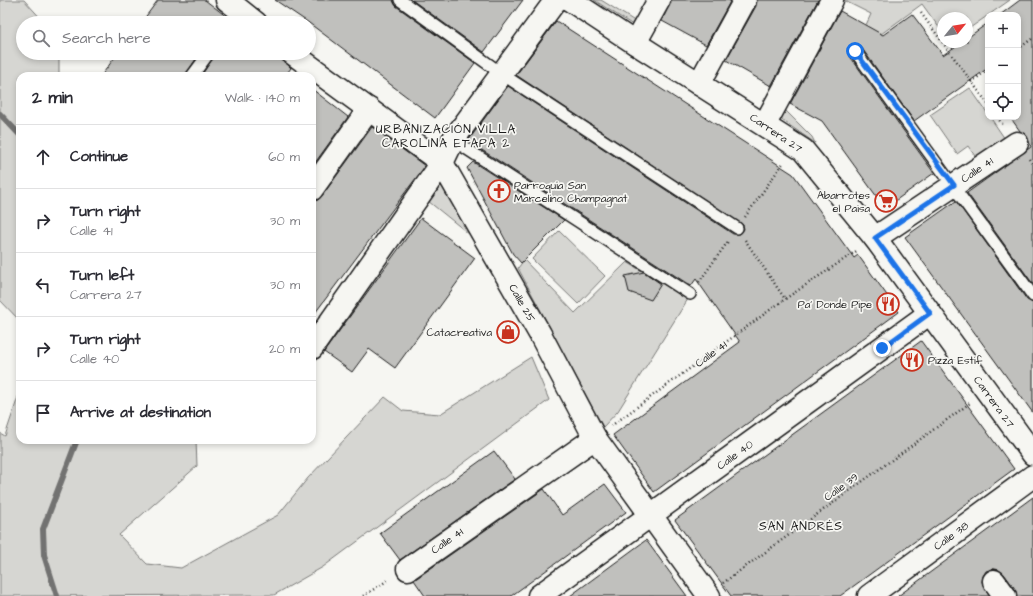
<!DOCTYPE html>
<meta charset="utf-8">
<style>
body{margin:0;font-family:"Architects Daughter",sans-serif;background:#f7f7f7;color:#2b2b33}
.controls{position:absolute;right:12px;top:12px;display:grid;overflow:hidden;border-radius:8px;box-shadow:0 2px 6px #0003}
.controls button{width:36px;height:36px;display:grid;place-items:center;padding:0;border:0;border-bottom:1px solid #e1e1e2;background:#fff;color:#2b2b33;font:20px sans-serif}
.compass{position:absolute;left:937px;top:12px;width:36px;height:36px;border-radius:50%;background:#fff;box-shadow:0 2px 6px #0003;rotate:60deg}
.stop{position:absolute;width:12px;height:12px;margin:-9px;border:3px solid #1a73e8;border-radius:50%;background:#fff}
.stop.end{background:#1a73e8;border-color:#fff;box-shadow:0 1px 4px #0008}
.list{margin:0;padding:0;list-style:none}
h2{display:flex;justify-content:space-between;align-items:center;height:52px;margin:0;padding:0 16px;font-size:17px}
h2 small{font-size:13px;font-weight:400;color:#7c7c81}
.list li{display:grid;grid-template-columns:26px 1fr auto;gap:12px;align-items:center;box-sizing:border-box;height:64px;padding:0 16px;border-top:1px solid #e1e1e2}
.list b{display:block;font-size:15px;white-space:nowrap}
.list p{margin:0;font-size:13px;white-space:nowrap;color:#7c7c81}
.list em{font-size:13px;font-style:normal;color:#7c7c81}
.icon{flex:none;width:22px;height:22px;fill:none;stroke:currentColor;stroke-width:2;stroke-linecap:round;stroke-linejoin:round}
.map{position:relative;flex:none;width:1033px;height:596px;overflow:hidden}
.search{position:absolute;background:#fff;box-shadow:0 2px 6px #0003;left:16px;top:16px;width:300px;height:44px;display:flex;align-items:center;gap:10px;box-sizing:border-box;padding:0 14px;border-radius:22px;color:#7c7c81;font-size:15px}
.panel{position:absolute;background:#fff;box-shadow:0 2px 6px #0003;left:16px;top:72px;width:300px;height:372px;border-radius:12px}
.map>svg:first-child{display:block}
.green{fill:#d6d6d2;stroke:#797977}
.lines{fill:none;stroke-linecap:round;stroke-linejoin:round}
.stream{stroke:#727271;stroke-width:6}
.building{fill:#c0c0bd;stroke:#1c1c1c}
.service-casing{stroke:#1c1c1c;stroke-width:14}
.minor-casing{stroke:#1c1c1c;stroke-width:25}
.tertiary-casing{stroke:#1c1c1c;stroke-width:25}
.path{stroke:#1c1c1c;stroke-width:2.5;stroke-dasharray:1 3;stroke-linecap:butt}
.service{stroke:#f6f6f2;stroke-width:11}
.minor{stroke:#f6f6f2;stroke-width:22}
.tertiary{stroke:#f6f6f2;stroke-width:22}
.route{stroke:#1a73e8;stroke-width:5}
.labels{text-anchor:middle;dominant-baseline:central;stroke-width:3.5;stroke-linejoin:round;paint-order:stroke}
.street-label{font-size:11px;fill:#1c1c1c;stroke:#f6f6f2}
.poi-label{font-size:11px;fill:#1c1c1c;stroke:#f6f6f2;text-anchor:end}
.neighbourhood-label{font-size:12px;letter-spacing:1px;fill:#1c1c1c;stroke:#f6f6f2}
</style>
<div class="map">
<svg width="1033" height="596" viewBox="0 0 1033 596">
<rect width="100%" height="100%" fill="#f6f6f2"/>
<filter id="ink" filterUnits="userSpaceOnUse"><feTurbulence type="fractalNoise" baseFrequency=".025" numOctaves="2"/><feDisplacementMap in="SourceGraphic" scale="8" xChannelSelector="R" yChannelSelector="G"/><feConvolveMatrix kernelMatrix="1 2 1 2 8 2 1 2 1" color-interpolation-filters="sRGB"/></filter>
<g filter="url(#ink)">
<g class="green">
<polygon points="0,0 24,0 45,23 23,23 23,53 59,53 59,76 20,76 20,321 0,300"/>
<polygon points="594,0 601,0 641,25 636,27"/>
<polygon points="843,0 1010,0 967,30 967,18 943,18 943,33 922,4 866,45 861,36 871,14"/>
<polygon points="970,88 988,114 988,117 990,117 1007,142 979,162 968,146 957,154 930,115"/>
<polygon points="782,107 812,137 815,143 779,118"/>
<polygon points="439,177 470,231 469,234 418,193"/>
<polygon points="559,231 605,276 578,304 532,259"/>
<polygon points="524,260 575,313 627,262 688,299 618,411 603,427 518,268"/>
<polygon points="531,357 549,400 323,567 274,595 0,596 0,433 5,436 20,391 20,440 196,440 197,466 119,535 147,564 181,568 278,515 308,478 385,397 403,411 440,414"/>
</g>
<g class="lines">
<g class="stream">
<polyline points="0,114 20,135"/>
<polyline points="57,596 44,555 43,529 77,440"/>
</g>
</g>
<g class="building">
<polygon points="158,0 205,0 227,17 224,23 141,23"/>
<polygon points="275,0 393,0 396,6 475,63 435,118 309,23"/>
<polygon points="412,0 523,0 484,52"/>
<polygon points="671,0 731,0 706,45 662,21"/>
<polygon points="757,0 818,0 771,86 726,60 756,6"/>
<polygon points="1020,0 1033,0 1033,284 967,193 1031,147 1027,136 1020,131 1010,117 1018,117 1018,15 1000,15"/>
<polygon points="840,11 883,35 912,14 943,55 962,42 967,42 967,38 988,23 988,68 914,121 861,47 855,44 849,48 849,55 934,173 885,208 822,121 790,104"/>
<polygon points="556,21 793,174 854,258 858,255 899,312 654,492 613,435 740,342 696,279 691,286 468,141 508,86 733,234 740,234 744,229 743,225 516,75"/>
<polygon points="118,53 200,53 185,76 101,76"/>
<polygon points="216,53 280,53 281,58 291,68 285,76 201,76"/>
<polygon points="312,89 348,117 312,167"/>
<polygon points="372,127 425,166 312,317 312,201 318,200 322,196"/>
<polygon points="473,162 564,220 521,263 513,254 467,168"/>
<polygon points="956,201 1027,300 1033,303 1033,413 905,237"/>
<polygon points="421,218 475,258 395,368 369,349 352,372 324,352"/>
<polygon points="644,272 661,284 651,300 629,292 625,276"/>
<polygon points="921,341 1014,469 840,596 731,596 675,520"/>
<polygon points="494,451 515,479 400,560 380,533"/>
<polygon points="605,484 626,512 511,596 425,596 414,580 544,489 562,515"/>
<polygon points="1033,497 1033,596 1017,596 1015,589 1004,574 999,570 993,569 986,571 983,576 982,582 990,596 898,596"/>
<polygon points="646,540 687,596 570,596"/>
</g>
<g class="lines">
<g class="service-casing">
<g id="service">
<polyline points="400,0 502,74 737,228"/>
<polyline points="231,23 241,10"/>
<polyline points="855,51 1033,296"/>
<polyline points="192,76 209,53"/>
<polyline points="453,140 690,294"/>
</g>
</g>
<g class="minor-casing">
<g id="minor">
<polyline points="227,0 256,23"/>
<polyline points="635,43 659,0"/>
<polyline points="292,53 442,163 540,334 595,438 709,596"/>
<polyline points="699,84 745,0"/>
<polyline points="765,124 832,0"/>
<polyline points="312,189 369,109"/>
<polyline points="875,238 1017,143"/>
<polyline points="312,348 442,163 453,140 556,0"/>
<polyline points="408,569 595,438"/>
<polyline points="994,581 1005,596"/>
<polyline points="539,596 930,313"/>
<polyline points="869,596 1033,476"/>
</g>
</g>
<g class="tertiary-casing">
<polyline id="tertiary" points="570,0 635,43 803,150 875,238 1033,454"/>
</g>
<g class="path">
<polyline points="921,13 988,104"/>
<polyline points="1018,49 1033,38"/>
<polyline points="971,82 988,70"/>
<polyline points="997,117 1004,126"/>
<polyline points="1029,159 1033,165"/>
<polyline points="745,217 784,162"/>
<polyline points="745,240 785,299"/>
<polyline points="699,282 729,240"/>
<polyline points="611,426 785,299 858,250"/>
<polyline points="723,583 970,403"/>
<polyline points="363,596 390,579"/>
</g>
<use href="#service" class="service"/>
<use href="#minor" class="minor"/>
<use href="#tertiary" class="tertiary"/>
</g>
</g>
<g class="lines" filter="url(#ink)">
<polyline class="route" points="855,51 954,185 875,238 930,313 882,348"/>
</g>
<defs>
<g id="church-ring" transform="scale(1.15)"><circle r="9.5" fill="#f6f6f2" stroke="#c8321e" stroke-width="1.5"/><path d="M-1.2-6h2.4v3.5h3.3v2.4h-3.3V6h-2.4V-.1h-3.3v-2.4h3.3Z" fill="#c8321e"/></g>
<g id="supermarket-ring" transform="scale(1.15)"><circle r="9.5" fill="#f6f6f2" stroke="#c8321e" stroke-width="1.5"/><path d="M-6-5.5h2.5l.6 2H6L4.5 2H-2.5L-4.4-4H-6ZM-1.5 3.2a1.3 1.3 0 1 0 .1 0ZM3 3.2a1.3 1.3 0 1 0 .1 0Z" fill="#c8321e"/></g>
<g id="restaurant-ring" transform="scale(1.15)"><circle r="9.5" fill="#f6f6f2" stroke="#c8321e" stroke-width="1.5"/><path d="M-5-6h1v4h1v-4h1v4h1v-4h1v5L-1.5 .5V6h-2V.5L-5-1ZM5-6V6H3V1.5H1.5Q1.5-4 5-6Z" fill="#c8321e"/></g>
<g id="shop-ring" transform="scale(1.15)"><circle r="9.5" fill="#f6f6f2" stroke="#c8321e" stroke-width="1.5"/><path d="M-5-2.5h2.3a2.7 3.5 0 0 1 5.4 0H5L5.5 6h-11ZM-1.5-2.5h3a1.5 2.3 0 0 0-3 0Z" fill="#c8321e"/></g>
</defs>
<g fill-rule="evenodd">
<use href="#church-ring" x="499" y="191"/>
<use href="#supermarket-ring" x="886" y="201"/>
<use href="#restaurant-ring" x="888" y="304"/>
<use href="#shop-ring" x="508" y="332"/>
<use href="#restaurant-ring" x="912" y="360"/>
</g>
<g class="labels">
<g class="street-label">
<text transform="translate(776 133) rotate(34)">Carrera 27</text>
<text transform="translate(977 170) rotate(-34)">Calle 41</text>
<text transform="translate(522 303) rotate(60)">Calle 25</text>
<text transform="translate(711 354) rotate(-36)">Calle 41</text>
<text transform="translate(994 402) rotate(54)">Carrera 27</text>
<text transform="translate(735 455) rotate(-36)">Calle 40</text>
<text transform="translate(841 487) rotate(-36)">Calle 39</text>
<text transform="translate(951 536) rotate(-36)">Calle 38</text>
<text transform="translate(447 541) rotate(-35)">Calle 41</text>
</g>
<g class="poi-label">
<text x="514" y="185" text-anchor="start">Parroquia San<tspan x="514" dy="13">Marcelino Champagnat</tspan></text>
<text x="870" y="195">Abarrotes<tspan x="870" dy="13">el Paisa</tspan></text>
<text x="872" y="304">Pa' Donde Pipe</text>
<text x="492" y="332">Catacreativa</text>
<text x="928" y="360" text-anchor="start">Pizza Estif</text>
</g>
<g class="neighbourhood-label">
<text x="446" y="129">URBANIZACIÓN VILLA<tspan x="446" dy="14">CAROLINA ETAPA 2</tspan></text>
<text x="801" y="526">SAN ANDRÉS</text>
</g>
</g>
</svg>
<div class="controls">
<button>+</button>
<button>−</button>
<button><svg class="icon" aria-label="locate" viewBox="0 0 24 24"><circle cx="12" cy="12" r="6"/><path d="M12 2v4M12 18v4M2 12h4M18 12h4"/></svg></button>
</div>
<svg class="compass" viewBox="-18 -18 36 36"><path d="M0-13l5 13h-10z" fill="#e53935"/><path d="M0 13l5-13h-10z" fill="#7c7c81"/></svg>
<div class="stop" style="left:855px;top:51px"></div>
<div class="stop end" style="left:882px;top:348px"></div>
<div class="search"><svg class="icon" aria-label="search" viewBox="0 0 24 24"><circle cx="10" cy="10" r="6"/><path d="M15 15l6 6"/></svg>Search here</div>
<section class="panel">
<h2>2 min<small>Walk · 140 m</small></h2>
<ul class="list">
<li><svg class="icon" aria-label="ahead" viewBox="0 0 24 24"><path d="M12 20V5M6 11l6-6 6 6"/></svg><div><b>Continue</b></div><em>60 m</em></li>
<li><svg class="icon" aria-label="right" viewBox="0 0 24 24"><path d="M7 20v-9h11M14 6l5 5-5 5"/></svg><div><b>Turn right</b><p>Calle 41</p></div><em>30 m</em></li>
<li><svg class="icon" aria-label="left" viewBox="0 0 24 24"><path d="M17 20v-9H6M10 6l-5 5 5 5"/></svg><div><b>Turn left</b><p>Carrera 27</p></div><em>30 m</em></li>
<li><svg class="icon" aria-label="right" viewBox="0 0 24 24"><path d="M7 20v-9h11M14 6l5 5-5 5"/></svg><div><b>Turn right</b><p>Calle 40</p></div><em>20 m</em></li>
<li><svg class="icon" aria-label="arrive" viewBox="0 0 24 24"><path d="M6 21V4h12l-3 4 3 4H6"/></svg><div><b>Arrive at destination</b></div></li>
</ul>
</section>
</div>
